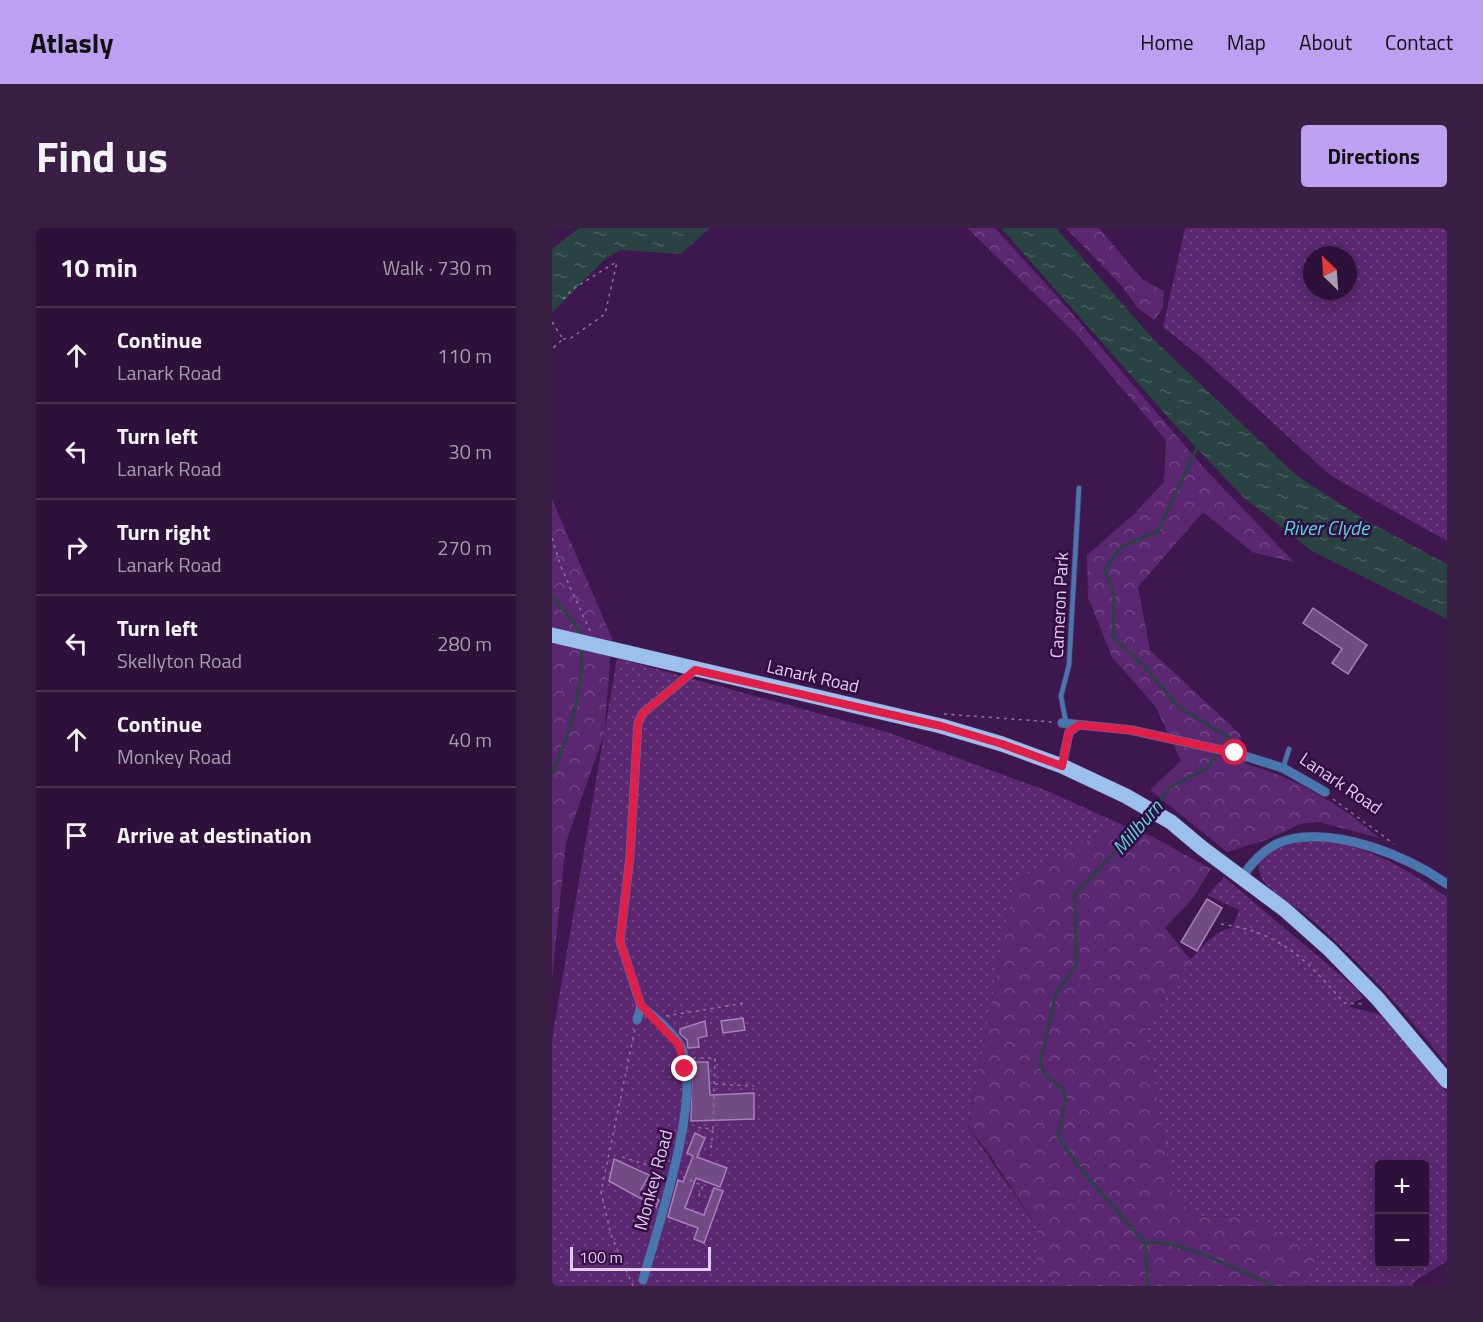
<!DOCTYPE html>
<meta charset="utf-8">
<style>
body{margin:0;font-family:"Titillium Web",sans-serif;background:#3a1f45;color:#f1f3f6}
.controls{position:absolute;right:18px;bottom:18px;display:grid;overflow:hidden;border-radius:6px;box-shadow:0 3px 15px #0003}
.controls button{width:54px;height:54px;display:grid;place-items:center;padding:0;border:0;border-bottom:2px solid #493154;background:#2e113a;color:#f1f3f6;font:30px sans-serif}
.compass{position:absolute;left:751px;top:18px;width:54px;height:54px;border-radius:50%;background:#2e113a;box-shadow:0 3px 15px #0003;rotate:335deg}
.scale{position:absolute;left:18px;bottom:15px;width:141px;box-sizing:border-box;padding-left:6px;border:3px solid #e1ccec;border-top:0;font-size:16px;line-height:21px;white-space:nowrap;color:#e1ccec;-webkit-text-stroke:4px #320c42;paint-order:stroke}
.stop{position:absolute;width:18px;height:18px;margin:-14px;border:4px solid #e11d48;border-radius:50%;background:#fff}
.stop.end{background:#e11d48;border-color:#fff;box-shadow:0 2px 6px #0008}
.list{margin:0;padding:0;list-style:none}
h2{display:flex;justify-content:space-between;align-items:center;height:78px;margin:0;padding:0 24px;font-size:26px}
h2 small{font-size:20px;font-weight:400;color:#a79daf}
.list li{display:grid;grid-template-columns:39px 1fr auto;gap:18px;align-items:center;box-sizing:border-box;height:96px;padding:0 24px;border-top:2px solid #493154}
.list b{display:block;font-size:22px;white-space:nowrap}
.list p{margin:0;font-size:20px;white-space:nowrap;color:#a79daf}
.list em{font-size:20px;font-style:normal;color:#a79daf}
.icon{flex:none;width:33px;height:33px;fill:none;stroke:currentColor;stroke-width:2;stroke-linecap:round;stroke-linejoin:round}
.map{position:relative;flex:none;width:895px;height:1058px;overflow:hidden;border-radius:6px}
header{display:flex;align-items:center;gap:36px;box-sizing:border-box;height:84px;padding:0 30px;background:#bca0f2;color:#111}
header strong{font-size:28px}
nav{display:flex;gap:33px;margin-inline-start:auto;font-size:21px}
.intro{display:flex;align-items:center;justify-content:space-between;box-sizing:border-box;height:144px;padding:0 36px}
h1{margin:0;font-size:42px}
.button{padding:15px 27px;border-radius:6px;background:#bca0f2;color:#111;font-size:21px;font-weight:700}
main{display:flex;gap:36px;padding:0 36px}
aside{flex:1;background:#2e113a;border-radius:6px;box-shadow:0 3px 15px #0003}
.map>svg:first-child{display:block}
.grass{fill:url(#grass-dots);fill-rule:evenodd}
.forest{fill:url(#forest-crowns)}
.water{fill:url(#water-ripples)}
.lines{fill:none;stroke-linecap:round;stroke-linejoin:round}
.stream{stroke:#284342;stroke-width:3}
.building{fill:#724b84;stroke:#a87fbc;stroke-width:1.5}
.service-casing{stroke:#573466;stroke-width:6}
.minor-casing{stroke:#573466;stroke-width:10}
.primary-casing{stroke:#573466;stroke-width:16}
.path{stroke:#90739e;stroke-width:1.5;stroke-dasharray:3 4.5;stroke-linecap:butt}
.service{stroke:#4876ae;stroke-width:4.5}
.minor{stroke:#4876ae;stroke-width:9}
.primary{stroke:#9bc0ee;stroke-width:15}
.route{stroke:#e11d48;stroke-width:8}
.labels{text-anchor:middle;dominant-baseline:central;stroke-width:5;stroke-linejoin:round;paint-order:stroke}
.street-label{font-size:18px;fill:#e1ccec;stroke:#320c42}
.water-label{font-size:20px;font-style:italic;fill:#50dbda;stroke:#320c42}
</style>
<header>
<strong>Atlasly</strong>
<nav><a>Home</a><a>Map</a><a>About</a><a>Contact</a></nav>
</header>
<div class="intro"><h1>Find us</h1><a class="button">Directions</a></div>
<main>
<aside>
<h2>10 min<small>Walk · 730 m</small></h2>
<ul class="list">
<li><svg class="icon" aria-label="ahead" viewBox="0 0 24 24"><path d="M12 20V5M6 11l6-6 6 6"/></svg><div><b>Continue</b><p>Lanark Road</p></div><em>110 m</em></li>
<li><svg class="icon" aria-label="left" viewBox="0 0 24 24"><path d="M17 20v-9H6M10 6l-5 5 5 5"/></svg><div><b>Turn left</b><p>Lanark Road</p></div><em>30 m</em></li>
<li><svg class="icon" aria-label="right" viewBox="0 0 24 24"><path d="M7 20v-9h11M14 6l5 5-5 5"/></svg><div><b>Turn right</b><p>Lanark Road</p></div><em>270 m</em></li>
<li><svg class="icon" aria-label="left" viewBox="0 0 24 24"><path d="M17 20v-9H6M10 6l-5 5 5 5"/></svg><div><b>Turn left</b><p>Skellyton Road</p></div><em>280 m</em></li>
<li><svg class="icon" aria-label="ahead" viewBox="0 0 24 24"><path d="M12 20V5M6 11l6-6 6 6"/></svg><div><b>Continue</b><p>Monkey Road</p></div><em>40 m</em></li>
<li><svg class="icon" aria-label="arrive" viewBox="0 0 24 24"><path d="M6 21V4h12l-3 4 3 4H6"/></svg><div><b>Arrive at destination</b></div></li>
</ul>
</aside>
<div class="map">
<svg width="895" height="1058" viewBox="0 0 895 1058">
<defs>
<pattern id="grass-dots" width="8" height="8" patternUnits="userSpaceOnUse" patternTransform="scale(1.5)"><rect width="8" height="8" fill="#5a2770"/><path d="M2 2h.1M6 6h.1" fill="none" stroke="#714585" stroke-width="1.8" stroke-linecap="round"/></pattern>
<pattern id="forest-crowns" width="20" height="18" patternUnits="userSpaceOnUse" patternTransform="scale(1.5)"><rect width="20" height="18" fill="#5a2770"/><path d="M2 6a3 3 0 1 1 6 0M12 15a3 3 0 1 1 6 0" fill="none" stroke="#714585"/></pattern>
<pattern id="water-ripples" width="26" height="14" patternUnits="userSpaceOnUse" patternTransform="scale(1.5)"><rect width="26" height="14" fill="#284342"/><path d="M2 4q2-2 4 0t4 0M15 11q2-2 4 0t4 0" fill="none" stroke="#475d5d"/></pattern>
</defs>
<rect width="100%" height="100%" fill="#3d174d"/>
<g class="grass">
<path d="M633 0H895V313L778 247 650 130 611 99ZM760 27H796V63H760Z"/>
<polygon points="65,430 338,505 498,564 566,595 462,654 416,899 485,999 485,1045 515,1058 0,1058 0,811"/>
<path d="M755 613C810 612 851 639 895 669V837C853 784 806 731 754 687 740 675 702 658 707 635 710 621 743 615 755 613Z"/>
<path d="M672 649 805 761 811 770 800 775 798 779 827 786 859 819 895 865V1033L864 1052 860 1058H750L766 1025 692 988 642 989 621 964 593 800C610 774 648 704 680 700L687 682 655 667ZM828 936H872V1036H828Z"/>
</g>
<g class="forest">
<path d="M415 0H443L504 67 653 241 742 334 700 324 651 284 586 359 598 422 688 506 694 536C742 549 789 576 827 610L767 594 748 596 717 611 675 624 598 562 629 533 603 478 560 429 536 369 535 327 581 287 612 254 614 212 524 106Z"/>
<polygon points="514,0 547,0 590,51 612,63 611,80 602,92 585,79 569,57"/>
<polygon points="0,271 60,410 52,507 14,614 0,751"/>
<polygon points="566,595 601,609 659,641 641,670 613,700 639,732 593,800 621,964 642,989 692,988 767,1025 750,1058 515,1058 485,1045 485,999 438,927 416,899 462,654"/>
</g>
<g class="water">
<polygon points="27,0 158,0 129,26 69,22 53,31 0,85 0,21"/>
<polygon points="449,0 504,0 603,113 744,247 813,292 895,336 895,391 760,323 691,269 623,197"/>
</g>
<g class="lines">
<g class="stream">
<polyline points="0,368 29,404 29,408"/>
<path d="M0 546C18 505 32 463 29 418"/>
<polyline points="603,581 618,559 655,540 677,509 625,478 594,440 561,409 562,367 553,342 569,319 606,303 646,218"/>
<path d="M593 1015C624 1008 691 1045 722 1058"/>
<polyline points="596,1058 593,1015 526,938 506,909 514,872 511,861 494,848 488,836 504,765 524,737 523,666 597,588"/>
</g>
</g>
<g class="building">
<polygon points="761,380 815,417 796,446 780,435 790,421 751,395"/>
<polygon points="655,671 670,680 645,723 629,714"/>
<polygon points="191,790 193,802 171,805 169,793"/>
<polygon points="153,793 155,808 146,810 147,819 136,820 135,812 128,806 128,801"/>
<polygon points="140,834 156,834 158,867 202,865 202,891 139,893"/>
<polygon points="143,905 153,910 145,929 175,940 168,959 144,950 133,980 152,987 162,960 171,963 152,1015 142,1011 146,1000 116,989 126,952 131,954 141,928 135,925"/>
<polygon points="62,931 97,947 89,962 107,972 104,979 57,953"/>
</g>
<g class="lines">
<g class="service-casing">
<g id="service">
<polyline points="514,495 509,468 517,437 527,260"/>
<polyline points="731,540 737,521"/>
</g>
</g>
<g class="minor-casing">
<g id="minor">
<polyline points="510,495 579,502 683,525 731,540 773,564"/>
<polyline points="510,538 517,504 527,497"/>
<path d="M690 649C701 633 716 617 735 612 785 599 855 628 895 656"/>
<path d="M89 778C102 789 119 802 128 817 153 863 105 1001 91 1052"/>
<polyline points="85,792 89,778 68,713 78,628 86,495 91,485 143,442"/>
</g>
</g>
<g class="primary-casing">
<polyline id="primary" points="0,407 389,498 450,516 510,538 574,568 619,594 650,620 732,681 777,721 826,771 895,853"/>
</g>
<g class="path">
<polyline points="11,71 21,61 64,34"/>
<polyline points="0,94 11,111 0,121"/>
<polyline points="11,111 19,110 53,86 65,34"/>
<polyline points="0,310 9,339 38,403"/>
<polyline points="392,486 501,494"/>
<polyline points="781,571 842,616"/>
<path d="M669 696C728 704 754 731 792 775L814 776"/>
<polyline points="114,788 193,775"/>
<polyline points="141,830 163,830 161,901 142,899"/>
<polyline points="163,856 202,858"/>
<polyline points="159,920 161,902"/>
<polyline points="70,929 112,942"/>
<polyline points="131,949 151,958 145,972"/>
<polyline points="81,1058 59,1007 49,964 83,801"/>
</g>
<use href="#service" class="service"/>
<use href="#minor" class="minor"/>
<use href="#primary" class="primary"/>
</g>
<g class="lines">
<polyline class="route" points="133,841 127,817 89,777 68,713 78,628 86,495 91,485 143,442 389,498 450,516 510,538 517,504 527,497 579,502 683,525"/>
</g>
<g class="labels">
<g class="street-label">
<text transform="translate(507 377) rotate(-87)">Cameron Park</text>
<text transform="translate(261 448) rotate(13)">Lanark Road</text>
<text transform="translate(789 555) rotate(34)">Lanark Road</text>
<text transform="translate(101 952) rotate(-75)">Monkey Road</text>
</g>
<g class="water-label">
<text x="774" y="299">River Clyde</text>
<text transform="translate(585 599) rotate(-49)">Millburn</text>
</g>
</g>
</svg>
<div class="controls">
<button>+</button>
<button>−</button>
</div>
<svg class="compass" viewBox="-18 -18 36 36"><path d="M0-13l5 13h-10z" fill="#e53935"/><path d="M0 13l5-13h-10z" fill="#a79daf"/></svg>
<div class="scale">100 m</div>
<div class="stop" style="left:683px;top:525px"></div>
<div class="stop end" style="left:133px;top:841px"></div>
</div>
</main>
